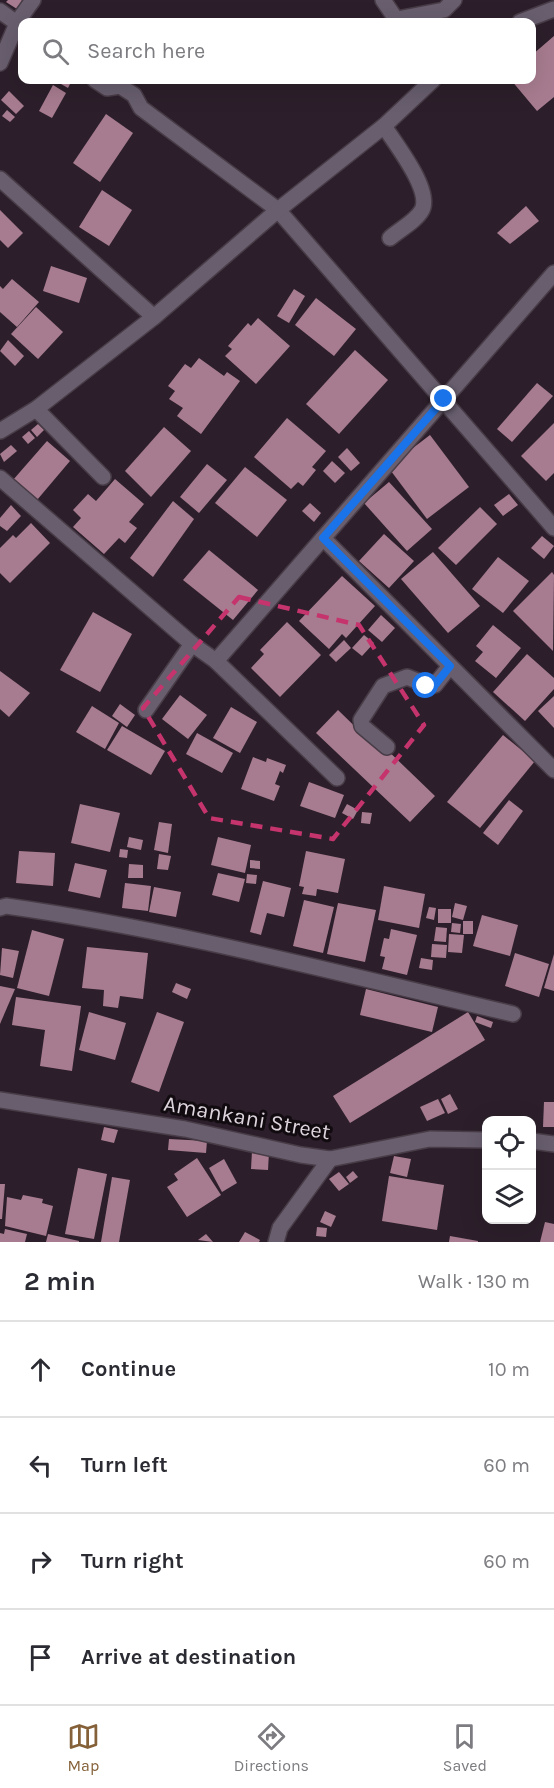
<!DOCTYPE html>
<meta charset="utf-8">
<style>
body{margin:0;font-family:Karla,sans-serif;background:#f2f2f3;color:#2b2b33}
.controls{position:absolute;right:18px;bottom:18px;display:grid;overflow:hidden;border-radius:12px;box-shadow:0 6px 24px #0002}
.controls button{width:54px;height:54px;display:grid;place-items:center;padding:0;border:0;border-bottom:2px solid #e1e1e2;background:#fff;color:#2b2b33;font:30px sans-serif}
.stop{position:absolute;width:18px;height:18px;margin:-14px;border:4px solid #1a73e8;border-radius:50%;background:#fff}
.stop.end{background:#1a73e8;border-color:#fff;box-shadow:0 2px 6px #0008}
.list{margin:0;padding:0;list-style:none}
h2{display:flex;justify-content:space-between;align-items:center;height:78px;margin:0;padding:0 24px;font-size:26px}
h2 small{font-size:20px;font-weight:400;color:#7c7c81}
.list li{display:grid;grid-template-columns:39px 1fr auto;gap:18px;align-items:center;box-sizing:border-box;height:96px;padding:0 24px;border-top:2px solid #e1e1e2}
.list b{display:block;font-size:22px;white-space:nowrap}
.list em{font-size:20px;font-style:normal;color:#7c7c81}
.icon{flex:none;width:33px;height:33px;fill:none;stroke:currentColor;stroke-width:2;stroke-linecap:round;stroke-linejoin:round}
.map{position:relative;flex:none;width:554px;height:1242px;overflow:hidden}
.search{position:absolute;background:#fff;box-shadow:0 6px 24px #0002;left:18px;right:18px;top:18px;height:66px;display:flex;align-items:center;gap:15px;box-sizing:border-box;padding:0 21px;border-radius:12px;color:#7c7c81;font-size:22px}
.sheet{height:462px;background:#fff}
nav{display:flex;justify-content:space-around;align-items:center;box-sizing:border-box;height:84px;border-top:2px solid #e1e1e2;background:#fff;font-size:16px;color:#7c7c81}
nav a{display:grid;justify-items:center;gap:3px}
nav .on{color:#85613a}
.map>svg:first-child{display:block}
.building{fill:#a87c90}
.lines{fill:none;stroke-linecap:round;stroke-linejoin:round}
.minor-casing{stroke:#483c47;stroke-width:18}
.minor{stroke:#685e6e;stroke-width:15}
.route{stroke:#1a73e8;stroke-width:8}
.marked{fill:none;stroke:#c6346e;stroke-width:4.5;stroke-dasharray:12 8;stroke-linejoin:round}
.labels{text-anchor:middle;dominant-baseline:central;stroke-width:6;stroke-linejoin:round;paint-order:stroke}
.street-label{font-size:22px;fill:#ddd4dc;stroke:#110b10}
</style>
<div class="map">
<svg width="554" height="1242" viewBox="0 0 554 1242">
<rect width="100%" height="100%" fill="#2c1f2b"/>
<g class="building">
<polygon points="8,0 22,0 17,9 6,2"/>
<polygon points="554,36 554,97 537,111 511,80 532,80 532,55"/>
<polygon points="54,80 72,80 68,88"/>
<polygon points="53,85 66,93 52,118 39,111"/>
<polygon points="9,91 24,106 16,114 1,100"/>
<polygon points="7,110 15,117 10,122 2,116"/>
<polygon points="106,114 133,133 100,182 73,163"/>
<polygon points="102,190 132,210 109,246 79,227"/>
<polygon points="526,206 539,221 510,244 497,233"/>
<polygon points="0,210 23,233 8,248 0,240"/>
<polygon points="51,266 87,278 79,303 43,291"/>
<polygon points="12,279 39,302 17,327 0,312 0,286 3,289"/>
<polygon points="294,289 305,296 289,323 277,316"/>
<polygon points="316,298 356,329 334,356 295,325"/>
<polygon points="36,307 63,332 38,359 11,334"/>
<polygon points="258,318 290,346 256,384 225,356 232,349 228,346 248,323 251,326"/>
<polygon points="8,340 24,356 15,366 0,351"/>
<polygon points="355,350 388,380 339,434 306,404"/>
<polygon points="199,358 224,376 227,372 240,381 201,434 177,416 183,408 169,399 175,391 168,386 185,364 191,368"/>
<polygon points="537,383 553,396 512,442 497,429"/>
<polygon points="287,418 326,451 312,467 316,470 303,486 298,482 291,489 254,457"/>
<polygon points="554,423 554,473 546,481 521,456"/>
<polygon points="38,424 44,430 37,437 31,430"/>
<polygon points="164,427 191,451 151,497 125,471"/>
<polygon points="29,431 35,438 28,444 22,437"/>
<polygon points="430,435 469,487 427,519 388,467"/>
<polygon points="47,441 70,461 37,500 13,480"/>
<polygon points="11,445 17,451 4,462 0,454"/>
<polygon points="347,448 360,463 351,471 338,457"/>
<polygon points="332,461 345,473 335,483 323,471"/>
<polygon points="207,464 227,480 199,513 180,497"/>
<polygon points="245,467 287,500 257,537 215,503"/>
<polygon points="115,479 144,504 129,522 137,528 125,543 119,538 104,554 73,527 81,518 73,510 88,494 96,501"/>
<polygon points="389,482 432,529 407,551 364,503"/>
<polygon points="509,494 518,505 503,516 494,505"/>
<polygon points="173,501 194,519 153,577 130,558"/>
<polygon points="310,503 321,513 314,522 302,511"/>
<polygon points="11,505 21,516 7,531 0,526 0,518"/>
<polygon points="480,507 497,524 456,565 438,548"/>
<polygon points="31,523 50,543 10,583 0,573 0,548 13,535 16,538"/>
<polygon points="384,534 414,561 389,588 359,561"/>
<polygon points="542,536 554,546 544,559 531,548"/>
<polygon points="209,550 258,590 233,620 183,580"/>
<polygon points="433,552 480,606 448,633 401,579"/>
<polygon points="498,557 529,581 503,613 472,589"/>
<polygon points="552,572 554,575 553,651 513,611"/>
<polygon points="342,576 375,606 346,638 342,634 329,649 299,621"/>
<polygon points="93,612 132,634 100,692 60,670"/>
<polygon points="381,615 395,628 382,642 368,630"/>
<polygon points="287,622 321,655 280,697 251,668 264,654 260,650"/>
<polygon points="493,625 521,648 496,678 475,661 483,652 476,646"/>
<polygon points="364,635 374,643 362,656 352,648"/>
<polygon points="344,640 351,648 336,662 329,655"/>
<polygon points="527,654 554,678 554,689 525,721 493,692"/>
<polygon points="0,671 30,693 9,717 0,709"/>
<polygon points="180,695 207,715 188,739 162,719"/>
<polygon points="554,696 554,728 538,711"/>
<polygon points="120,704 135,715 127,727 112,716"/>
<polygon points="92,706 119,723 105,749 76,732"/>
<polygon points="231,707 257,722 240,753 213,738"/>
<polygon points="338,710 377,748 381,744 435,796 410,822 316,733"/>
<polygon points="122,726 165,751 151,775 107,750"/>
<polygon points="197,733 233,753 222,773 186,754"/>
<polygon points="503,735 535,761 480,828 447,802"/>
<polygon points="253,757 266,762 267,758 286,765 283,773 280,771 275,784 280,786 274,801 241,789"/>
<polygon points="309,782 344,795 335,818 300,806"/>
<polygon points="509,800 523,811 498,845 483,833"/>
<polygon points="80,804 120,813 110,852 71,843"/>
<polygon points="347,804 358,810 353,819 342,813"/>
<polygon points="362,812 372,813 370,824 361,823"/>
<polygon points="159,822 172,824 168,853 154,850"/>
<polygon points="129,837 143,840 141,850 127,847"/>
<polygon points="218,837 251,845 245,873 211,865"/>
<polygon points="120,849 128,850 127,858 119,857"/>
<polygon points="19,851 55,853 53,886 16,883"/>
<polygon points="306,851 345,859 338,893 317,889 316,896 302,894 304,887 299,886"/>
<polygon points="159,854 171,856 168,870 157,869"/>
<polygon points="250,860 260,861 260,869 250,868"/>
<polygon points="75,863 107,870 100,898 68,891"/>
<polygon points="129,864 143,865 143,878 128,878"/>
<polygon points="218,873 245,879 239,902 212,895"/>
<polygon points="247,874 257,875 256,884 246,883"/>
<polygon points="263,881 291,888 284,917 267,913 261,935 250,932"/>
<polygon points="125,883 151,886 148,911 122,908"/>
<polygon points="384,886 425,894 419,928 378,920"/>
<polygon points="154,887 181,892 176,917 149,912"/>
<polygon points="304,900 334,907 323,953 293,946"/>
<polygon points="338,903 376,910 365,962 327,954"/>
<polygon points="455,903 467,906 463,920 452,917"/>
<polygon points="429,907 436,908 434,920 426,918"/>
<rect x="438" y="909" width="13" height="14"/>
<polygon points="482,915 518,925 510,956 473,946"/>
<rect x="463" y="921" width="10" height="13"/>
<polygon points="452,923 461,924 460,933 451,932"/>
<polygon points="436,927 447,928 446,942 434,941"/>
<polygon points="391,929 417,935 407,975 382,969 385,957 380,956 384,938 389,939"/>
<polygon points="32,930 64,939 49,996 17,988"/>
<polygon points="449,934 464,935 462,953 448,952"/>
<polygon points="432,944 447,945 446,958 431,957"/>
<polygon points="87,947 148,953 143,999 120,996 118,1008 103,1006 104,990 82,988"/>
<polygon points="2,948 19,951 13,978 0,975"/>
<polygon points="515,953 549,964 539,997 505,986"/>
<polygon points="554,954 554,991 544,988"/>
<polygon points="421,958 433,960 432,970 419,968"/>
<polygon points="176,983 191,989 187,999 172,992"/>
<polygon points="0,986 15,989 0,1024"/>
<polygon points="366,989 438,1007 432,1032 360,1015"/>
<polygon points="16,997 81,1006 72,1071 40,1066 45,1030 12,1025"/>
<polygon points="89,1012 126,1023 115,1060 79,1050"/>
<polygon points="157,1012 184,1022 159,1092 131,1082"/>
<polygon points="468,1012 485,1040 350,1123 333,1096"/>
<polygon points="477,1016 493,1022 491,1028 475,1022"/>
<polygon points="450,1094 458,1109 448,1114 441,1099"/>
<polygon points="438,1099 445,1113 427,1121 420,1107"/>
<polygon points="544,1102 554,1102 554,1127 543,1127"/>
<polygon points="104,1127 118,1130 114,1143 101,1140"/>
<polygon points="169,1139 207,1141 206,1153 168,1150"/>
<polygon points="252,1151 269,1152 268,1170 251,1169"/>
<polygon points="394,1156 411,1159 407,1177 390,1173"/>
<polygon points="197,1158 221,1195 187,1217 167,1187 178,1180 174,1174"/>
<polygon points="224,1159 237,1183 222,1192 209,1168"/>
<polygon points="78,1168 107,1174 94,1239 65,1234"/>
<polygon points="353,1171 358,1177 350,1183 346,1177"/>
<polygon points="339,1172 349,1184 339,1191 329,1179"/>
<polygon points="389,1176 444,1185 437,1230 382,1221"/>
<polygon points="112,1177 130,1180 119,1242 101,1242"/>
<polygon points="0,1184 5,1184 2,1219 0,1219"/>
<polygon points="23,1195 43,1199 42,1203 53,1206 46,1236 5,1226 7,1197 21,1200"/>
<polygon points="325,1211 336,1216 331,1227 320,1222"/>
<polygon points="545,1222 554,1224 554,1242 540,1242"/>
<polygon points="317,1227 327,1228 326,1237 316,1236"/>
<polygon points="5,1229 27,1234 25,1242 0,1242 0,1233 4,1234"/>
<polygon points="245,1232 260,1240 259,1242 239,1242"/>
<polygon points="48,1234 79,1241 79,1242 46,1242"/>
<polygon points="206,1234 213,1242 198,1240"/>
<polygon points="450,1236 478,1241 478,1242 449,1242"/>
</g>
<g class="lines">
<g class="minor-casing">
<g id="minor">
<polyline points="383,0 398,22"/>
<polyline points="0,11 22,27"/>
<polyline points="397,19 444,10 454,0"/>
<polyline points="520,22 554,9"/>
<polyline points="0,63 18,21 33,0"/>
<polyline points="95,80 107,88 120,86 134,95 141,108 278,210 554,528"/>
<path d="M384 126C396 145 432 190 422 210 416 221 399 230 390 238"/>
<polyline points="0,179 154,317"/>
<polyline points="36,409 103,477"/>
<polyline points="0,431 36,409 154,317 278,210 384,126 433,80"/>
<polyline points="0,478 192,644 216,661 337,778"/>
<polyline points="323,538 554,770"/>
<polyline points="216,661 554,273"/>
<polyline points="146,710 192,644"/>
<polyline points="387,747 362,726 361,720 383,686 407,677 430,686 435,685 450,666"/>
<path d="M0 908 6 906C177 930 345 975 513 1014"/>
<polyline points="0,1100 185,1129 301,1155 330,1159 430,1139 486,1140"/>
<polyline points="532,1141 554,1144"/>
<polyline points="276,1242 280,1228 330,1159"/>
</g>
</g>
<use href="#minor" class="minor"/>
</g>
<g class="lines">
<polyline class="route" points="426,686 435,685 450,666 323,538 444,399"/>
</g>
<path class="marked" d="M239 597 359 625 424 725 333 839 209 818 143 708Z"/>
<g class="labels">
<g class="street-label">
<text transform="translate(247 1118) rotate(10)">Amankani Street</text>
</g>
</g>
</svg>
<div class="controls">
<button><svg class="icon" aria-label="locate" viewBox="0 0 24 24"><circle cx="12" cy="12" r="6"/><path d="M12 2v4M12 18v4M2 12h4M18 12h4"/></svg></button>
<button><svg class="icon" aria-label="layers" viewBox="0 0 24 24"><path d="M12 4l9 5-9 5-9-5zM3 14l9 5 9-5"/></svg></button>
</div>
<div class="stop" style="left:426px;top:686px"></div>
<div class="stop end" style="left:444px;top:399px"></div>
<div class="search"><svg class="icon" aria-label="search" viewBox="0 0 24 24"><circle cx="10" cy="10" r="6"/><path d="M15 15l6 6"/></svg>Search here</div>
</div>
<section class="sheet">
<h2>2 min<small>Walk · 130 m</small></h2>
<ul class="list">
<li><svg class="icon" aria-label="ahead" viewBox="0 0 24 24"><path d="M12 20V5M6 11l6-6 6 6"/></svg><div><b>Continue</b></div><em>10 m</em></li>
<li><svg class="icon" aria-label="left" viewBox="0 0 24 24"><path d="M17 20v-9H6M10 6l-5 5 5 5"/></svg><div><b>Turn left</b></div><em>60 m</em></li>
<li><svg class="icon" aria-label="right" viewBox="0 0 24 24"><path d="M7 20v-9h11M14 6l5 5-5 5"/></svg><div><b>Turn right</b></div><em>60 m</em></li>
<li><svg class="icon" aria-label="arrive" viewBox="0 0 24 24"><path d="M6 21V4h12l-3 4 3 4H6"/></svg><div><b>Arrive at destination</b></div></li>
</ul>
</section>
<nav>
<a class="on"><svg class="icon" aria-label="map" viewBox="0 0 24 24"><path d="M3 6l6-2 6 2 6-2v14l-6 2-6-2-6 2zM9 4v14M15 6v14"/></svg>Map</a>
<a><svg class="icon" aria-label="directions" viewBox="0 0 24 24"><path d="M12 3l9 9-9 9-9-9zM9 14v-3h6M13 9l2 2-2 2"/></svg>Directions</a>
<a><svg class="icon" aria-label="saved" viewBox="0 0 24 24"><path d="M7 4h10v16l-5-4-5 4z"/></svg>Saved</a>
</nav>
